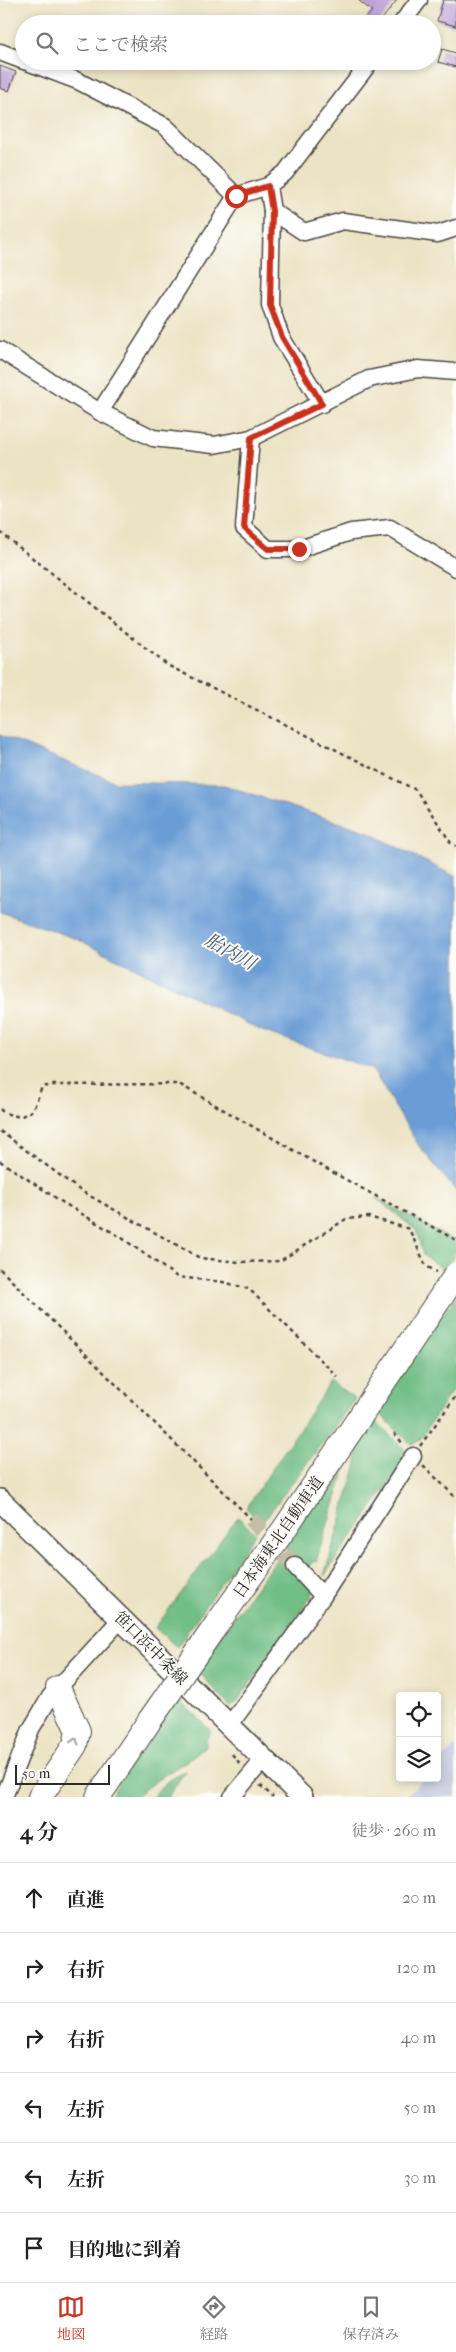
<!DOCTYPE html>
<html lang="ja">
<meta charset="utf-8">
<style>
body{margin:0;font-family:"IM FELL French Canon","Noto Serif JP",serif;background:#f2f2f2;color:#222}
.controls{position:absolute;right:15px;bottom:15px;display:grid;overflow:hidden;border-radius:5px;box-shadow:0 2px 8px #0003}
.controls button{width:45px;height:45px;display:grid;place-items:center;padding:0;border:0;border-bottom:1px solid #e0e0e0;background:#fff;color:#222;font:25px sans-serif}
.scale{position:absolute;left:15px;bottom:12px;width:95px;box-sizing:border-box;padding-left:5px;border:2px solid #2b2b2b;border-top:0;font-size:14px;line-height:18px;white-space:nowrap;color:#2b2b2b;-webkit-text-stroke:4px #fdfcf7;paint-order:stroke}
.stop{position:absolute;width:15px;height:15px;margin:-11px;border:4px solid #c8321e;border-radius:50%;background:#fff}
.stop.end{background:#c8321e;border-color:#fff;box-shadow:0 1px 5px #0008}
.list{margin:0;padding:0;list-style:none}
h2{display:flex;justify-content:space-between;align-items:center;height:65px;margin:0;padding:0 20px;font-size:21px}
h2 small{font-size:16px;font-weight:400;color:#767676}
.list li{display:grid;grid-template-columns:32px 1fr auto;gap:15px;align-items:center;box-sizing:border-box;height:70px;padding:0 20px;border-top:1px solid #e0e0e0}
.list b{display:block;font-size:19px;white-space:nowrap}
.list em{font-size:16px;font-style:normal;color:#767676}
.icon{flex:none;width:28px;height:28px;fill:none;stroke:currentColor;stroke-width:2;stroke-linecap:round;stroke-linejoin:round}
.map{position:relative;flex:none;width:456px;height:1797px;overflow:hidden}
.search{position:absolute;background:#fff;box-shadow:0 2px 8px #0003;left:15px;right:15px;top:15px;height:55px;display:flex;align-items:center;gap:12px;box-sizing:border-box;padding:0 18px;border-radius:28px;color:#767676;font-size:19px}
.sheet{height:485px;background:#fff}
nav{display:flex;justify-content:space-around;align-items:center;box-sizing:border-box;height:70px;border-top:1px solid #e0e0e0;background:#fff;font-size:14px;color:#767676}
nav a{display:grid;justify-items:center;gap:2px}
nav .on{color:#c8321e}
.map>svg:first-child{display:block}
.industrial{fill:#bec3dd}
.forest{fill:#71be86;stroke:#4e7458}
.water{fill:#6b9dd6;stroke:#4b6480}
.building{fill:#bea2d7}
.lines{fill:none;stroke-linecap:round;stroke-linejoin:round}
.minor-tunnel{stroke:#c5bea5;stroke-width:16;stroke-dasharray:16 8;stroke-linecap:butt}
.minor-casing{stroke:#484742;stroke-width:19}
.major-casing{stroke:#484742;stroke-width:24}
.highway-casing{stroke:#484742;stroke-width:26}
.path{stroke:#484742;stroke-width:2.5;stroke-dasharray:4 4;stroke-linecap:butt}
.minor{stroke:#fff;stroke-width:16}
.major{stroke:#fff;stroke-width:21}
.highway{stroke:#fff;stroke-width:24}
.highway-bridge-casing{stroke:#484742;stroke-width:26;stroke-linecap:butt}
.highway-bridge{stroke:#fff;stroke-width:24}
.oneway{stroke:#a0a0a0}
.route{stroke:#c8321e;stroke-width:6}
.labels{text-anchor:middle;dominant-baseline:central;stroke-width:4;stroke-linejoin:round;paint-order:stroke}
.street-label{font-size:16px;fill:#2b2b2b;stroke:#fdfcf7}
.water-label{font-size:18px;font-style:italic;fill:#45596f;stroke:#fdfcf7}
</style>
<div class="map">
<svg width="456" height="1797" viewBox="0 0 456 1797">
<rect width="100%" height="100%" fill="#fdfcf7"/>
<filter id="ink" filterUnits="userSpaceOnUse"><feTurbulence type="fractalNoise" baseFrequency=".02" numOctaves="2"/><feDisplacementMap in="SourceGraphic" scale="10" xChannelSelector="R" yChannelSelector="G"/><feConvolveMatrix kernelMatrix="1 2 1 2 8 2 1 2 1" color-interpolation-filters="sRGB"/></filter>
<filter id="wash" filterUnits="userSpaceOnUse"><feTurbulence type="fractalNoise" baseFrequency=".0096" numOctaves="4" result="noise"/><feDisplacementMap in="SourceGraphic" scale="20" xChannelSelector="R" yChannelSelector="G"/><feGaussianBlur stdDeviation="1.12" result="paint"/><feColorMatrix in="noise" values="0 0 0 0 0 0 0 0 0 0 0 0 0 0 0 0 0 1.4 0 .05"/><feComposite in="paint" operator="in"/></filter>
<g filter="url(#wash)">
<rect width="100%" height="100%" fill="#ece3c4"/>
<polygon class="industrial" points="456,1746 456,1797 405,1797 424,1778 437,1778 437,1765"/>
<g class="forest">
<polygon points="376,1198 456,1242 456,1252 444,1270 423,1255 416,1230"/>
<polygon points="456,1296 456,1384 419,1441 411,1444 376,1410"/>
<polygon points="331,1382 355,1399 262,1523 246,1508"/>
<polygon points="373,1418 404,1449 406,1460 324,1576 357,1464 358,1438"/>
<polygon points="345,1455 349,1457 316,1562 313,1561 306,1571 285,1548"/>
<polygon points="238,1517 255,1533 177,1647 155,1628"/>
<polygon points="278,1557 313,1590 312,1595 237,1702 230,1707 196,1669"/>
<path d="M173 1697 180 1701 211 1731 206 1740V1745C185 1766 157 1776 136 1797H110Z"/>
<polygon points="185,1771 168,1797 152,1797 165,1783"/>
</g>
<polygon class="water" points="0,735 116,782 224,785 366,831 456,877 456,1191 419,1146 372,1069 262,1031 77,939 0,912"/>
<g id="blocks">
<g class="building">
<polygon points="358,0 397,0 378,24 361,24 372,11"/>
<polygon points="443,0 456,0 456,26 437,21"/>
<polygon points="442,49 456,53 456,67 438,62"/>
<polygon points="0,66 16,72 9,91 0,88"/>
</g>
</g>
</g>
<g filter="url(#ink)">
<use href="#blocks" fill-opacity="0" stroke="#484742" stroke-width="1"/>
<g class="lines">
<polyline class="minor-tunnel" points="251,1519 295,1566"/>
<g class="minor-casing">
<g id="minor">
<polyline points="401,24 419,0"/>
<polyline points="0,52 24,61"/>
<polyline points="25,61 78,81 165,126 236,196 268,186 285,173 371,61"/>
<polyline points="268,186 272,211 304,232 343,221 438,234 456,228"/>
<polyline points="272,211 270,305 281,337 322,404"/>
<polyline points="0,350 100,412 153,438 214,445 251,438 369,379 418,369 456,372"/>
<polyline points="100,412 236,196"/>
<polyline points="251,438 244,528 268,549 299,549 351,532 390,528 456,568"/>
<polyline points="295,1566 323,1596"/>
<polyline points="229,1726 323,1596 413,1456"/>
<polyline points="4,1797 31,1729 50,1697 122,1618"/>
<polyline points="232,1797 264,1759"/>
</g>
</g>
<g class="major-casing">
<polyline id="major" points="0,1500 302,1797"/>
</g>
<g class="highway-casing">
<g id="highway">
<polyline points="212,1631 285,1528 443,1294"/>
<polyline points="40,1797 75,1745 78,1731 58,1688"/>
<polyline points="98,1797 150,1720"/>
</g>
</g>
<g class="path">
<polyline points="0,532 167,665 416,790 451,843 456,846"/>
<polyline points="0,1109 4,1113 20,1117 33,1110 42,1087 54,1085 179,1084 321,1166 456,1240"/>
<polyline points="0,1131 81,1191 200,1258 239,1262 280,1261 346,1219 369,1217 409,1229 426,1266 437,1272"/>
<polyline points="0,1161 62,1202 122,1238 177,1277 223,1282 249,1289 338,1377"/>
<polyline points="0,1269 251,1519"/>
<polyline points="394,1433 404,1445"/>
<polyline points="420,1446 456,1396"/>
<polyline points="423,1465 456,1498"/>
<polyline points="232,1754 241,1765"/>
<polyline points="260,1785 273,1797"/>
</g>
<use href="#minor" class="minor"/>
<use href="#major" class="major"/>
<use href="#highway" class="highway"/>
<g class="highway-bridge-casing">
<g id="highway-bridge">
<polyline points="443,1294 456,1275"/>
<polyline points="150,1720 212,1631"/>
</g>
</g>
<use href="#highway-bridge" class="highway-bridge"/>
</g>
<defs><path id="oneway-chevron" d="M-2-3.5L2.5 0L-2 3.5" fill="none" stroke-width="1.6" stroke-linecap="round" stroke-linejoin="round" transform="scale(1.25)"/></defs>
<use class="oneway" href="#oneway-chevron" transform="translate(75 1741) rotate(-73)"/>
</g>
<g class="lines" filter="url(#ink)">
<polyline class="route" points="236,196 268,186 272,211 270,305 282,337 322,404 251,438 244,528 268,549 299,549"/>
</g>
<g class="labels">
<g class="street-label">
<text transform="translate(278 1537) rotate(-55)">日本海東北自動車道</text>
<text transform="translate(151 1648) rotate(45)">笹口浜中条線</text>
</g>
<g class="water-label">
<text transform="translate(230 952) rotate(29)">胎内川</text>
</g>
</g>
</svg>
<div class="controls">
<button><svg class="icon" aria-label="locate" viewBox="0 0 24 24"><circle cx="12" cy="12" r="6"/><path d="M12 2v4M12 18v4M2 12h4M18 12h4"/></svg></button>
<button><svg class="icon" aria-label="layers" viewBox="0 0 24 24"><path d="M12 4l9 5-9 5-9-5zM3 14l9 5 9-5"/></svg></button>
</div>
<div class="scale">50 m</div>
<div class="stop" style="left:236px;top:196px"></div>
<div class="stop end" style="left:299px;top:549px"></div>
<div class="search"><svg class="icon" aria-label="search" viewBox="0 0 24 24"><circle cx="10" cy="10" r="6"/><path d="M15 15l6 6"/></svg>ここで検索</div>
</div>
<section class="sheet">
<h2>4 分<small>徒歩 · 260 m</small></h2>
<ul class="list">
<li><svg class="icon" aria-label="ahead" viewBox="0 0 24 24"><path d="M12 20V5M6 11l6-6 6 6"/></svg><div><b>直進</b></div><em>20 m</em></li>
<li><svg class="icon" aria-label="right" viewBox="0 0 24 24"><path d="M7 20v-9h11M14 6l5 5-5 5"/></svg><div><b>右折</b></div><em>120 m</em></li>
<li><svg class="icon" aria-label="right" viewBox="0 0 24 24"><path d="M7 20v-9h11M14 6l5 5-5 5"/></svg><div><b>右折</b></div><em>40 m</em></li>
<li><svg class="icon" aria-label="left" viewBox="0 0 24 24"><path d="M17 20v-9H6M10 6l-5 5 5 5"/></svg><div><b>左折</b></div><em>50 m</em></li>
<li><svg class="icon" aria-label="left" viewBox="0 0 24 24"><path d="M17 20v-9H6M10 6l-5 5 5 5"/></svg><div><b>左折</b></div><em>30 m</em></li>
<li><svg class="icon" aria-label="arrive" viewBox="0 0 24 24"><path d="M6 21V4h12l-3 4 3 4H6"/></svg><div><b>目的地に到着</b></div></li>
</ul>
</section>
<nav>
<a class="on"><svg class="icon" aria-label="map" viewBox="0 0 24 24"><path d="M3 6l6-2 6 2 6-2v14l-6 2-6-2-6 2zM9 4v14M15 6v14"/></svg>地図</a>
<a><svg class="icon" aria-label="directions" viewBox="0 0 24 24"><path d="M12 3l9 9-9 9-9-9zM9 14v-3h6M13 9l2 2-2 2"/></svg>経路</a>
<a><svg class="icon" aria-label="saved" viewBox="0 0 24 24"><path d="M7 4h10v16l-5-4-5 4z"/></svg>保存済み</a>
</nav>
